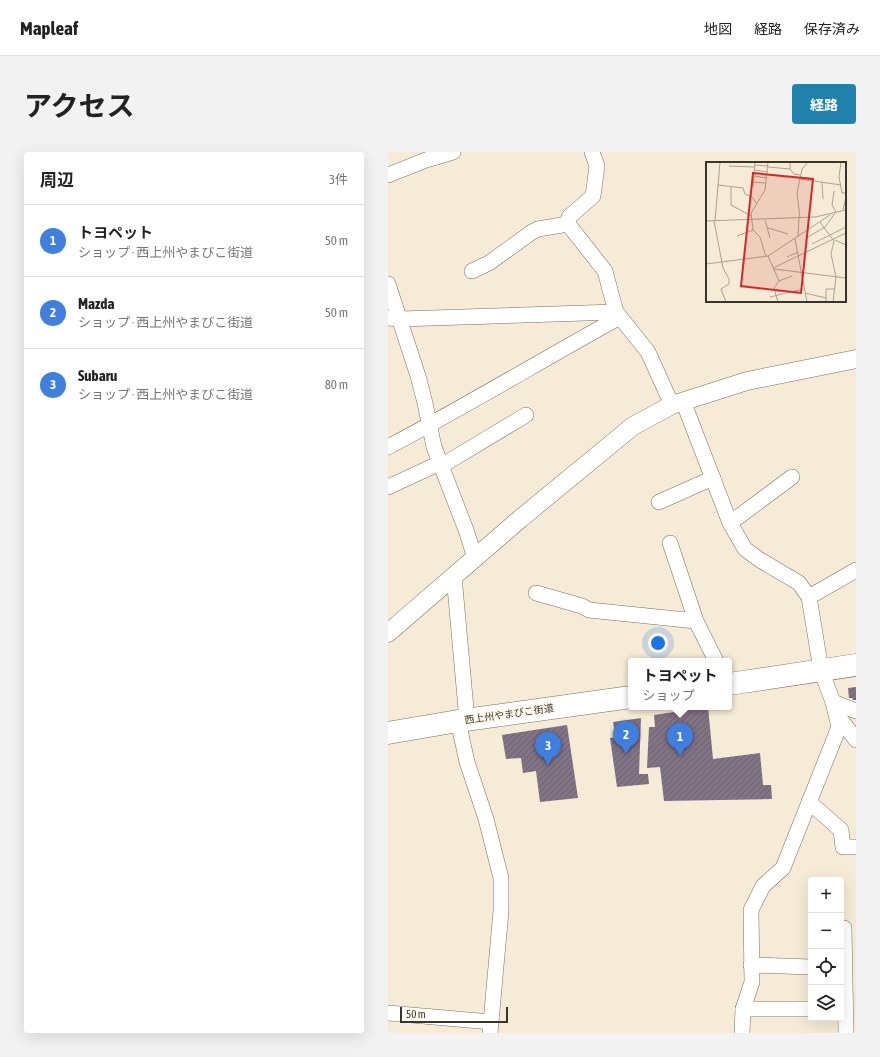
<!DOCTYPE html>
<html lang="ja">
<meta charset="utf-8">
<style>
body{margin:0;font-family:"Asap Condensed","Noto Sans JP",sans-serif;background:#f2f2f2;color:#222}
.controls{position:absolute;right:12px;bottom:12px;display:grid;overflow:hidden;border-radius:4px;box-shadow:0 4px 16px #0002}
.controls button{width:36px;height:36px;display:grid;place-items:center;padding:0;border:0;border-bottom:1px solid #e0e0e0;background:#fff;color:#222;font:20px sans-serif}
.scale{position:absolute;left:12px;bottom:10px;width:108px;box-sizing:border-box;padding-left:4px;border:2px solid #39352d;border-top:0;font-size:11px;line-height:14px;white-space:nowrap;color:#39352d;-webkit-text-stroke:3px #fff9ec;paint-order:stroke}
.you{position:absolute;left:270px;top:491px;width:14px;height:14px;margin:-10px;border:3px solid #fff;border-radius:50%;background:#1a73e8;box-shadow:0 0 0 6px #1a73e833}
.badge{display:grid;place-items:center;width:26px;height:26px;border-radius:50%;background:#1f81ac;color:#fff;font-size:13px;font-weight:700}
.pin{position:absolute;translate:-50% -33px;filter:drop-shadow(0 1px 2px #0008)}
.pin::after{content:'';position:absolute;top:21px;width:14px;height:12px;background:inherit;clip-path:polygon(0 0,100% 0,50% 100%)}
.popup{position:absolute;left:240px;top:506px;width:104px;height:52px;box-sizing:border-box;display:grid;place-content:center;border-radius:4px;background:#fff;filter:drop-shadow(0 1px 3px #0005);font-size:13px;white-space:nowrap;color:#767676}
.popup b{font-size:15px;color:#222}
.popup::after{content:'';position:absolute;left:50%;top:100%;margin-left:-8px;border:8px solid transparent;border-top-color:#fff}
.list{margin:0;padding:0;list-style:none}
h2{display:flex;justify-content:space-between;align-items:center;height:52px;margin:0;padding:0 16px;font-size:17px}
h2 small{font-size:13px;font-weight:400;color:#767676}
.list li{display:grid;grid-template-columns:26px 1fr auto;gap:12px;align-items:center;box-sizing:border-box;height:72px;padding:0 16px;border-top:1px solid #e0e0e0}
.list b{display:block;font-size:15px;white-space:nowrap}
.list p{margin:0;font-size:13px;white-space:nowrap;color:#767676}
.list em{font-size:13px;font-style:normal;color:#767676}
.icon{flex:none;width:22px;height:22px;fill:none;stroke:currentColor;stroke-width:2;stroke-linecap:round;stroke-linejoin:round}
.map{position:relative;flex:none;width:468px;height:881px;overflow:hidden;border-radius:4px}
header{display:flex;align-items:center;gap:24px;box-sizing:border-box;height:56px;padding:0 20px;background:#fff;border-bottom:1px solid #e0e0e0}
header strong{font-size:19px}
nav{display:flex;gap:22px;margin-inline-start:auto;font-size:14px}
.intro{display:flex;align-items:center;justify-content:space-between;box-sizing:border-box;height:96px;padding:0 24px}
h1{margin:0;font-size:28px}
.button{padding:10px 18px;border-radius:4px;background:#1f81ac;color:#fff;font-size:14px;font-weight:700}
main{display:flex;gap:24px;padding:0 24px}
aside{flex:1;background:#fff;border-radius:4px;box-shadow:0 4px 16px #0002}
.map>svg:first-child{display:block}
.building{fill:url(#building-hatch)}
.lines{fill:none;stroke-linecap:round;stroke-linejoin:round}
.minor-casing{stroke:#786f5c;stroke-width:16}
.tertiary-casing{stroke:#786f5c;stroke-width:19}
.trunk-casing{stroke:#786f5c;stroke-width:23}
.minor{stroke:#fff;stroke-width:15}
.tertiary{stroke:#fff;stroke-width:18}
.trunk{stroke:#fff;stroke-width:22}
.labels{text-anchor:middle;dominant-baseline:central;stroke-width:4;stroke-linejoin:round;paint-order:stroke}
.street-label{font-size:10px;fill:#39352d;stroke:#fff9ec}
.inset-road{fill:none;stroke:#aaa292;stroke-width:1}
.view{fill:#d62828;fill-opacity:0.15;stroke:#d62828;stroke-width:2}
.inset-edge{fill:none;stroke:#39352d;stroke-width:2}
</style>
<header>
<strong>Mapleaf</strong>
<nav><a>地図</a><a>経路</a><a>保存済み</a></nav>
</header>
<div class="intro"><h1>アクセス</h1><a class="button">経路</a></div>
<main>
<aside>
<h2>周辺<small>3件</small></h2>
<ul class="list">
<li><span class="badge" style="background:#3f7fe0">1</span><div><b>トヨペット</b><p>ショップ · 西上州やまびこ街道</p></div><em>50 m</em></li>
<li><span class="badge" style="background:#3f7fe0">2</span><div><b>Mazda</b><p>ショップ · 西上州やまびこ街道</p></div><em>50 m</em></li>
<li><span class="badge" style="background:#3f7fe0">3</span><div><b>Subaru</b><p>ショップ · 西上州やまびこ街道</p></div><em>80 m</em></li>
</ul>
</aside>
<div class="map">
<svg width="468" height="881" viewBox="0 0 468 881">
<defs>
<pattern id="building-hatch" width="6" height="6" patternUnits="userSpaceOnUse"><rect width="6" height="6" fill="#817485"/><path d="M-1 1l2-2M0 6l6-6M5 7l2-2" fill="none" stroke="#6b606d"/></pattern>
</defs>
<rect width="100%" height="100%" fill="#f5ebd6"/>
<g class="building">
<polygon points="468,535 468,548 465,548 464,546 461,546 460,536"/>
<polygon points="320,555 325,607 372,601 375,633 383,633 384,647 276,649 272,615 259,616 261,575 267,575 266,563"/>
<polygon points="253,566 251,622 260,622 261,632 229,635 222,586 228,585 225,570"/>
<polygon points="179,573 190,646 152,650 148,619 135,621 133,606 118,607 114,583"/>
</g>
<g class="lines">
<g class="minor-casing">
<g id="minor">
<polyline points="204,0 209,14 205,44 181,65 180,72 217,119 228,160 260,200 284,253"/>
<polyline points="0,23 38,8 65,0"/>
<polyline points="84,119 101,111 144,80 150,77 180,72"/>
<polyline points="0,132 30,224 37,251 46,295 78,378 87,406"/>
<polyline points="0,166 12,167 228,160"/>
<polyline points="295,249 342,371 357,397 372,408 411,431 421,445 433,518 445,550 451,575 395,716 375,734 363,758 364,830 355,857 354,881"/>
<path d="M0 295C78 254 154 208 232 165"/>
<polyline points="53,314 138,263"/>
<polyline points="0,335 52,311"/>
<polyline points="271,350 325,326"/>
<polyline points="342,371 404,325"/>
<polyline points="282,391 308,469 328,509"/>
<polyline points="66,424 79,568"/>
<polyline points="148,441 194,454 201,458 308,469"/>
<polyline points="421,445 468,418"/>
<polyline points="445,550 468,559"/>
<polyline points="448,561 468,588"/>
<polyline points="70,569 79,610 98,667 113,726 113,759 102,881"/>
<polyline points="421,650 453,678 455,695 468,695"/>
<polyline points="456,776 458,881"/>
<polyline points="363,813 423,815"/>
<polyline points="355,857 423,857"/>
<polyline points="0,861 103,870"/>
</g>
</g>
<g class="tertiary-casing">
<polyline id="tertiary" points="0,481 132,367 245,274 284,253 359,229 468,207"/>
</g>
<g class="trunk-casing">
<g id="trunk">
<polyline points="341,532 468,513"/>
<polyline points="0,581 70,569 243,545"/>
</g>
</g>
<use href="#minor" class="minor"/>
<use href="#tertiary" class="tertiary"/>
<use href="#trunk" class="trunk"/>
</g>
<g class="labels">
<g class="street-label">
<text transform="translate(121 562) rotate(-8)">西上州やまびこ街道</text>
</g>
</g>
<g transform="translate(318 10)">
<rect width="140" height="140" fill="#f5ebd6"/>
<path class="inset-road" d="M84 0V7L88 12 94 13M135 0 133 15 136 31H140M49 3 62 4M23 4 48 5M62 5 84 7M48 8 62 10M48 14 61 16M94 17 135 23M47 20 59 21M116 21 117 37M12 23 37 26 39 32 46 35 50 41M25 24V43L45 54M47 25 49 0M128 29 126 43 130 50M137 48 140 35M94 56 91 31 96 7 102 0M59 58 64 76M0 59 109 55 140 48M8 59 17 106 23 117V122L15 127 20 140M9 59 14 0M114 60 128 79 125 92 130 115 127 140M62 66 82 72M31 74 47 68M92 75 93 56M102 75 119 65 129 51M89 77 101 140M129 78 140 83M106 82 140 65M62 94 73 119 68 126 72 140M60 95 54 75 47 68 45 51 59 28 62 0M81 95 92 90M0 102 62 94 124 53M67 106 140 71M68 107 140 116M73 119 86 114M99 131 120 136M64 135 97 127M120 140V127H129"/>
<path class="view" d="M47 11 107 17 95 131 35 124Z"/>
<rect width="140" height="140" class="inset-edge"/>
</g>
</svg>
<div class="controls">
<button>+</button>
<button>−</button>
<button><svg class="icon" aria-label="locate" viewBox="0 0 24 24"><circle cx="12" cy="12" r="6"/><path d="M12 2v4M12 18v4M2 12h4M18 12h4"/></svg></button>
<button><svg class="icon" aria-label="layers" viewBox="0 0 24 24"><path d="M12 4l9 5-9 5-9-5zM3 14l9 5 9-5"/></svg></button>
</div>
<div class="scale">50 m</div>
<div class="you"></div>
<div class="pin badge" style="left:292px;top:604px;background:#3f7fe0">1</div>
<div class="popup"><b>トヨペット</b>ショップ</div>
<div class="pin badge" style="left:238px;top:602px;background:#3f7fe0">2</div>
<div class="pin badge" style="left:160px;top:613px;background:#3f7fe0">3</div>
</div>
</main>
